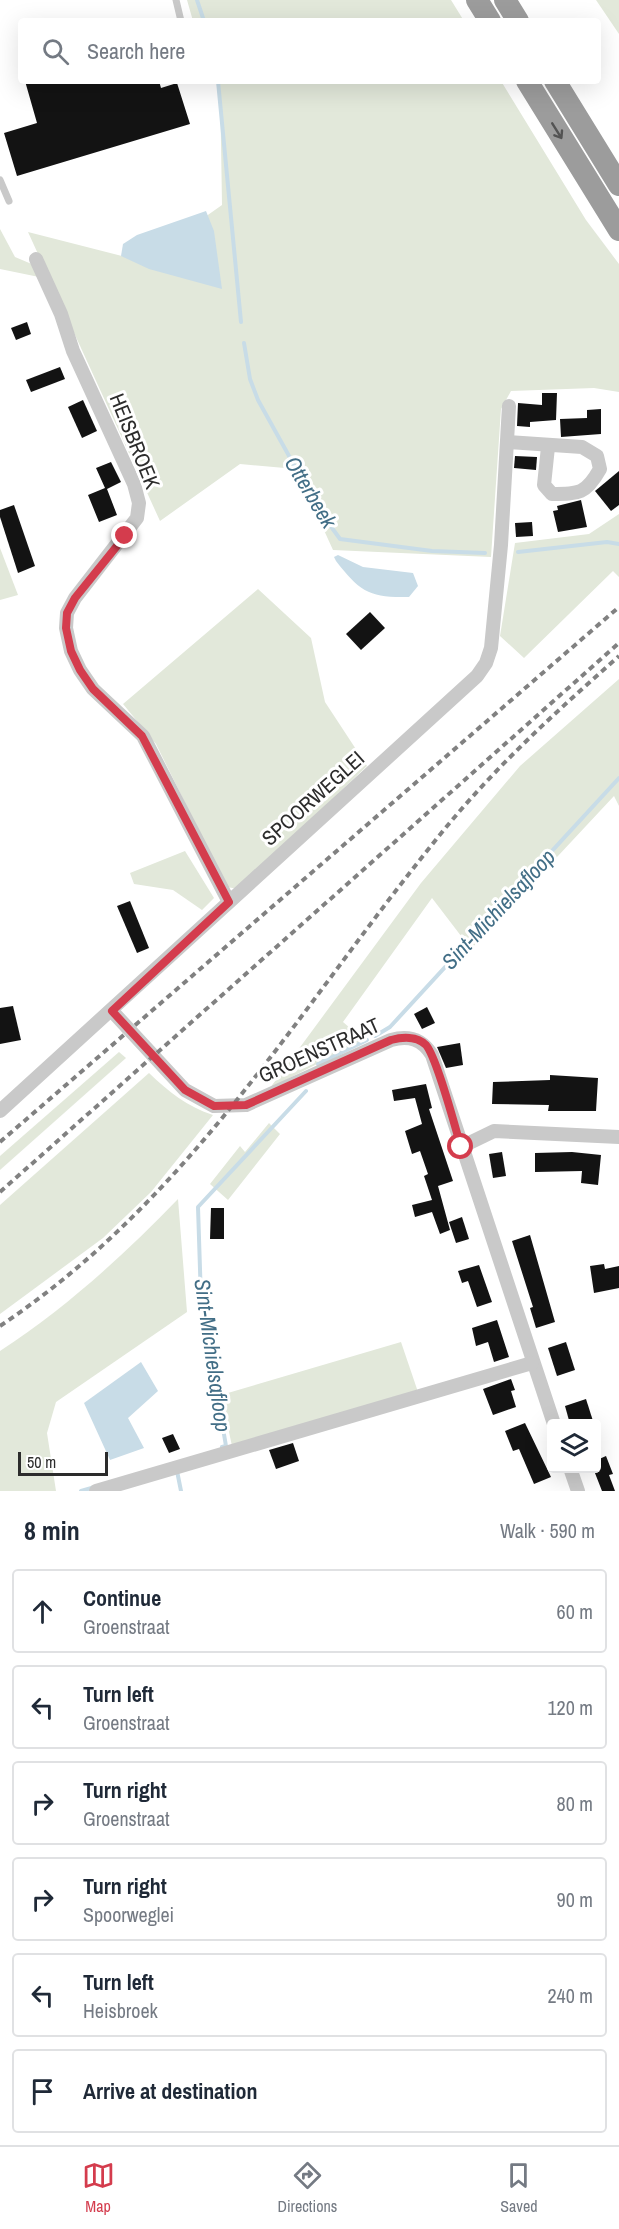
<!DOCTYPE html>
<meta charset="utf-8">
<style>
body{margin:0;font-family:"Archivo Narrow",sans-serif;background:#f6f6f7;color:#1f2937}
.controls{position:absolute;right:18px;bottom:18px;display:grid;overflow:hidden;border-radius:6px;box-shadow:0 6px 24px #0002}
.controls button{width:54px;height:54px;display:grid;place-items:center;padding:0;border:0;border-bottom:2px solid #e0e1e3;background:#fff;color:#1f2937;font:30px sans-serif}
.scale{position:absolute;left:18px;bottom:15px;width:90px;box-sizing:border-box;padding-left:6px;border:3px solid #2c2c2c;border-top:0;font-size:16px;line-height:21px;white-space:nowrap;color:#2c2c2c;-webkit-text-stroke:4px #fff;paint-order:stroke}
.stop{position:absolute;width:18px;height:18px;margin:-14px;border:4px solid #d43c4d;border-radius:50%;background:#fff}
.stop.end{background:#d43c4d;border-color:#fff;box-shadow:0 2px 6px #0008}
.list{margin:0;padding:0;list-style:none}
h2{display:flex;justify-content:space-between;align-items:center;height:78px;margin:0;padding:0 24px;font-size:26px}
h2 small{font-size:20px;font-weight:400;color:#747a83}
.list li{display:grid;grid-template-columns:39px 1fr auto;gap:18px;align-items:center;box-sizing:border-box;height:84px;margin:0 12px 12px;padding:0 12px;border:2px solid #e0e1e3;border-radius:6px}
.list b{display:block;font-size:22px;white-space:nowrap}
.list p{margin:0;font-size:20px;white-space:nowrap;color:#747a83}
.list em{font-size:20px;font-style:normal;color:#747a83}
.icon{flex:none;width:33px;height:33px;fill:none;stroke:currentColor;stroke-width:2;stroke-linecap:round;stroke-linejoin:round}
.map{position:relative;flex:none;width:619px;height:1491px;overflow:hidden}
.search{position:absolute;background:#fff;box-shadow:0 6px 24px #0002;left:18px;right:18px;top:18px;height:66px;display:flex;align-items:center;gap:15px;box-sizing:border-box;padding:0 21px;border-radius:6px;color:#747a83;font-size:22px}
.sheet{height:654px;background:#fff}
nav{display:flex;justify-content:space-around;align-items:center;box-sizing:border-box;height:84px;border-top:2px solid #e0e1e3;background:#fff;font-size:16px;color:#747a83}
nav a{display:grid;justify-items:center;gap:3px}
nav .on{color:#d43c4d}
.map>svg:first-child{display:block}
.green{fill:#e2e8da}
.water{fill:#c8dce7}
.lines{fill:none;stroke-linecap:round;stroke-linejoin:round}
.stream{stroke:#c8dce7;stroke-width:4}
.building{fill:#131313}
.service{stroke:#c9c9c9;stroke-width:7}
.minor{stroke:#c9c9c9;stroke-width:14}
.trunk{stroke:#9c9c9c;stroke-width:22}
.rail{stroke:#818181;stroke-width:4;stroke-dasharray:6 4.5;stroke-linecap:butt}
.oneway{stroke:#535353}
.route{stroke:#d43c4d;stroke-width:8}
.labels{text-anchor:middle;dominant-baseline:central;stroke-width:6;stroke-linejoin:round;paint-order:stroke}
.street-label{font-size:21px;fill:#2c2c2c;stroke:#fff}
.water-label{font-size:22px;font-style:italic;fill:#426e86;stroke:#fff}
</style>
<div class="map">
<svg width="619" height="1491" viewBox="0 0 619 1491">
<rect width="100%" height="100%" fill="#fff"/>
<g class="green">
<polygon points="187,0 451,0 464,21 193,21"/>
<polygon points="596,0 619,0 619,34"/>
<polygon points="220,81 501,81 586,220 619,264 619,392 594,388 511,391 501,409 491,557 333,550 296,469 240,464 160,521 28,232 208,278 205,217 222,205"/>
<polygon points="0,229 15,257 34,265 39,277 0,269"/>
<polygon points="619,514 619,577 613,571 524,658 500,636 515,543 589,534"/>
<polygon points="0,548 18,595 0,600"/>
<polygon points="258,589 311,638 325,702 367,766 238,889 227,887 156,744 123,704"/>
<polygon points="619,679 619,806 614,796 471,949 432,898 343,1022 364,1040 270,1088 421,883 520,766"/>
<polygon points="185,851 214,898 202,910 173,890 134,884 130,873"/>
<polygon points="119,1052 126,1058 0,1170 0,1156"/>
<path d="M149 1073C169 1092 186 1106 213 1115L151 1192 103 1238 0 1314V1205Z"/>
<polygon points="269,1123 280,1134 228,1200 210,1184 240,1146 245,1152"/>
<path d="M178 1199 187 1312 56 1402 47 1433 56 1491H0V1351C66 1308 124 1255 178 1199Z"/>
<polygon points="401,1342 418,1392 232,1446 221,1395"/>
</g>
<g class="water">
<polygon points="206,211 214,231 222,289 149,269 121,256 123,244 137,235"/>
<path d="M338 555 363 567 413 573 418 586 409 597C370 598 360 592 336 561L334 557Z"/>
<polygon points="141,1362 158,1391 128,1418 144,1448 110,1460 84,1403"/>
</g>
<g class="lines">
<g class="stream">
<polyline points="197,0 204,21"/>
<polyline points="218,81 241,322"/>
<polyline points="244,343 250,379 258,400 319,510 340,539 432,551 485,553"/>
<polyline points="518,552 607,542 619,544"/>
<polyline points="375,1036 390,1027 619,778"/>
<polyline points="318,1064 367,1040"/>
<polyline points="222,1447 226,1446 201,1300 198,1207 306,1091"/>
<polyline points="177,1471 181,1491"/>
<polyline points="81,1491 95,1487"/>
</g>
</g>
<g class="building">
<polygon points="25,81 159,81 161,88 177,83 190,124 17,176 4,133 37,123"/>
<polygon points="27,322 31,334 16,340 11,328"/>
<polygon points="60,367 65,379 31,392 26,380"/>
<polygon points="542,393 557,393 556,420 530,422 530,427 517,426 518,403 542,405"/>
<polygon points="83,400 97,431 82,438 68,407"/>
<polygon points="601,409 601,434 561,437 560,419 587,418 587,410"/>
<polygon points="515,456 537,457 536,470 514,468"/>
<polygon points="111,462 121,482 107,489 117,515 99,522 88,495 105,488 96,468"/>
<polygon points="619,471 619,505 611,511 595,491"/>
<polygon points="581,500 587,527 558,532 553,511 558,510 557,506"/>
<polygon points="14,505 35,566 18,573 0,517 0,510"/>
<polygon points="532,522 533,536 516,537 515,523"/>
<polygon points="370,612 385,628 361,650 346,634"/>
<polygon points="130,901 149,948 137,953 117,906"/>
<polygon points="13,1006 21,1040 0,1044 0,1008"/>
<polygon points="427,1007 435,1023 422,1029 414,1014"/>
<polygon points="460,1043 463,1065 446,1068 437,1047"/>
<polygon points="550,1075 598,1078 596,1111 548,1111 549,1105 492,1104 493,1082 550,1080"/>
<polygon points="426,1084 432,1108 429,1109 453,1181 438,1186 450,1230 440,1234 432,1212 415,1217 412,1205 432,1200 424,1176 428,1174 420,1151 412,1154 405,1131 422,1124 415,1098 394,1101 392,1090"/>
<polygon points="502,1152 506,1176 493,1178 489,1154"/>
<polygon points="572,1152 601,1155 598,1185 581,1183 582,1171 535,1172 535,1153"/>
<polygon points="211,1208 224,1208 224,1239 210,1239"/>
<polygon points="462,1217 469,1239 456,1243 449,1222"/>
<polygon points="530,1235 555,1322 536,1328 530,1308 533,1307 512,1241"/>
<polygon points="604,1264 605,1269 619,1266 619,1288 594,1293 590,1266"/>
<polygon points="479,1265 492,1302 477,1307 468,1281 462,1283 458,1271"/>
<polygon points="497,1320 509,1357 494,1362 488,1342 476,1346 472,1328"/>
<polygon points="566,1342 575,1370 557,1376 548,1348"/>
<polygon points="511,1379 515,1390 511,1391 516,1407 493,1415 483,1389"/>
<polygon points="586,1399 593,1421 570,1424 565,1406"/>
<polygon points="525,1423 551,1477 534,1484 519,1449 513,1451 505,1431"/>
<polygon points="173,1434 180,1449 169,1453 162,1438"/>
<polygon points="293,1443 299,1461 276,1469 269,1450"/>
<polygon points="606,1456 613,1474 609,1475 615,1491 602,1491 593,1468 597,1468 597,1460"/>
</g>
<g class="lines">
<g class="service">
<polyline points="176,0 181,21"/>
<polyline points="0,180 9,201"/>
</g>
<g class="minor">
<polyline points="36,259 61,314 73,351 134,484 139,503 137,518 75,598 67,613 66,628 71,651 80,670 93,689 143,736 229,902"/>
<path d="M507 442 582 447 597 456 600 469C586 494 579 494 552 494L544 485 548 447"/>
<path d="M112 1011 185 1090 214 1106 246 1105 391 1040C409 1035 422 1039 432 1055L554 1424"/>
<polyline points="0,1111 477,676 486,663 491,648 501,545 509,406"/>
<polyline points="461,1147 494,1131 619,1137"/>
<polyline points="570,1468 578,1491"/>
<polyline points="96,1491 532,1363"/>
</g>
<g class="trunk">
<polyline points="477,0 490,21"/>
<polyline points="505,0 518,21"/>
<polyline points="527,81 619,230"/>
<polyline points="555,81 619,185"/>
</g>
<g class="rail">
<polyline points="0,1142 619,607"/>
<polyline points="0,1192 619,643"/>
<path d="M0 1326C193 1197 300 1006 443 831 496 766 557 711 619 656"/>
</g>
</g>
<defs><path id="oneway-shaft" d="M-6 0H5M1.5-3L5.5 0L1.5 3" fill="none" stroke-width="1.6" stroke-linecap="round" stroke-linejoin="round" transform="scale(1.5)"/></defs>
<use class="oneway" href="#oneway-shaft" transform="translate(557 131) rotate(58)"/>
<g class="lines">
<path class="route" d="M125 536 75 598 67 613 66 628 71 651 80 670 93 689 142 736 229 902 112 1011 185 1090 214 1106 246 1105 391 1040C402 1037 417 1036 426 1045 437 1058 455 1127 461 1147"/>
</g>
<g class="labels">
<g class="street-label">
<text transform="translate(135 441) rotate(68)">HEISBROEK</text>
<text transform="translate(313 798) rotate(-42)">SPOORWEGLEI</text>
<text transform="translate(319 1050) rotate(-24)">GROENSTRAAT</text>
</g>
<g class="water-label">
<text transform="translate(311 492) rotate(59)">Otterbeek</text>
<text transform="translate(498 909) rotate(-47)">Sint-Michielsafloop</text>
<text transform="translate(213 1355) rotate(82)">Sint-Michielsafloop</text>
</g>
</g>
</svg>
<div class="controls">
<button><svg class="icon" aria-label="layers" viewBox="0 0 24 24"><path d="M12 4l9 5-9 5-9-5zM3 14l9 5 9-5"/></svg></button>
</div>
<div class="scale">50 m</div>
<div class="stop" style="left:461px;top:1147px"></div>
<div class="stop end" style="left:125px;top:536px"></div>
<div class="search"><svg class="icon" aria-label="search" viewBox="0 0 24 24"><circle cx="10" cy="10" r="6"/><path d="M15 15l6 6"/></svg>Search here</div>
</div>
<section class="sheet">
<h2>8 min<small>Walk · 590 m</small></h2>
<ul class="list">
<li><svg class="icon" aria-label="ahead" viewBox="0 0 24 24"><path d="M12 20V5M6 11l6-6 6 6"/></svg><div><b>Continue</b><p>Groenstraat</p></div><em>60 m</em></li>
<li><svg class="icon" aria-label="left" viewBox="0 0 24 24"><path d="M17 20v-9H6M10 6l-5 5 5 5"/></svg><div><b>Turn left</b><p>Groenstraat</p></div><em>120 m</em></li>
<li><svg class="icon" aria-label="right" viewBox="0 0 24 24"><path d="M7 20v-9h11M14 6l5 5-5 5"/></svg><div><b>Turn right</b><p>Groenstraat</p></div><em>80 m</em></li>
<li><svg class="icon" aria-label="right" viewBox="0 0 24 24"><path d="M7 20v-9h11M14 6l5 5-5 5"/></svg><div><b>Turn right</b><p>Spoorweglei</p></div><em>90 m</em></li>
<li><svg class="icon" aria-label="left" viewBox="0 0 24 24"><path d="M17 20v-9H6M10 6l-5 5 5 5"/></svg><div><b>Turn left</b><p>Heisbroek</p></div><em>240 m</em></li>
<li><svg class="icon" aria-label="arrive" viewBox="0 0 24 24"><path d="M6 21V4h12l-3 4 3 4H6"/></svg><div><b>Arrive at destination</b></div></li>
</ul>
</section>
<nav>
<a class="on"><svg class="icon" aria-label="map" viewBox="0 0 24 24"><path d="M3 6l6-2 6 2 6-2v14l-6 2-6-2-6 2zM9 4v14M15 6v14"/></svg>Map</a>
<a><svg class="icon" aria-label="directions" viewBox="0 0 24 24"><path d="M12 3l9 9-9 9-9-9zM9 14v-3h6M13 9l2 2-2 2"/></svg>Directions</a>
<a><svg class="icon" aria-label="saved" viewBox="0 0 24 24"><path d="M7 4h10v16l-5-4-5 4z"/></svg>Saved</a>
</nav>
